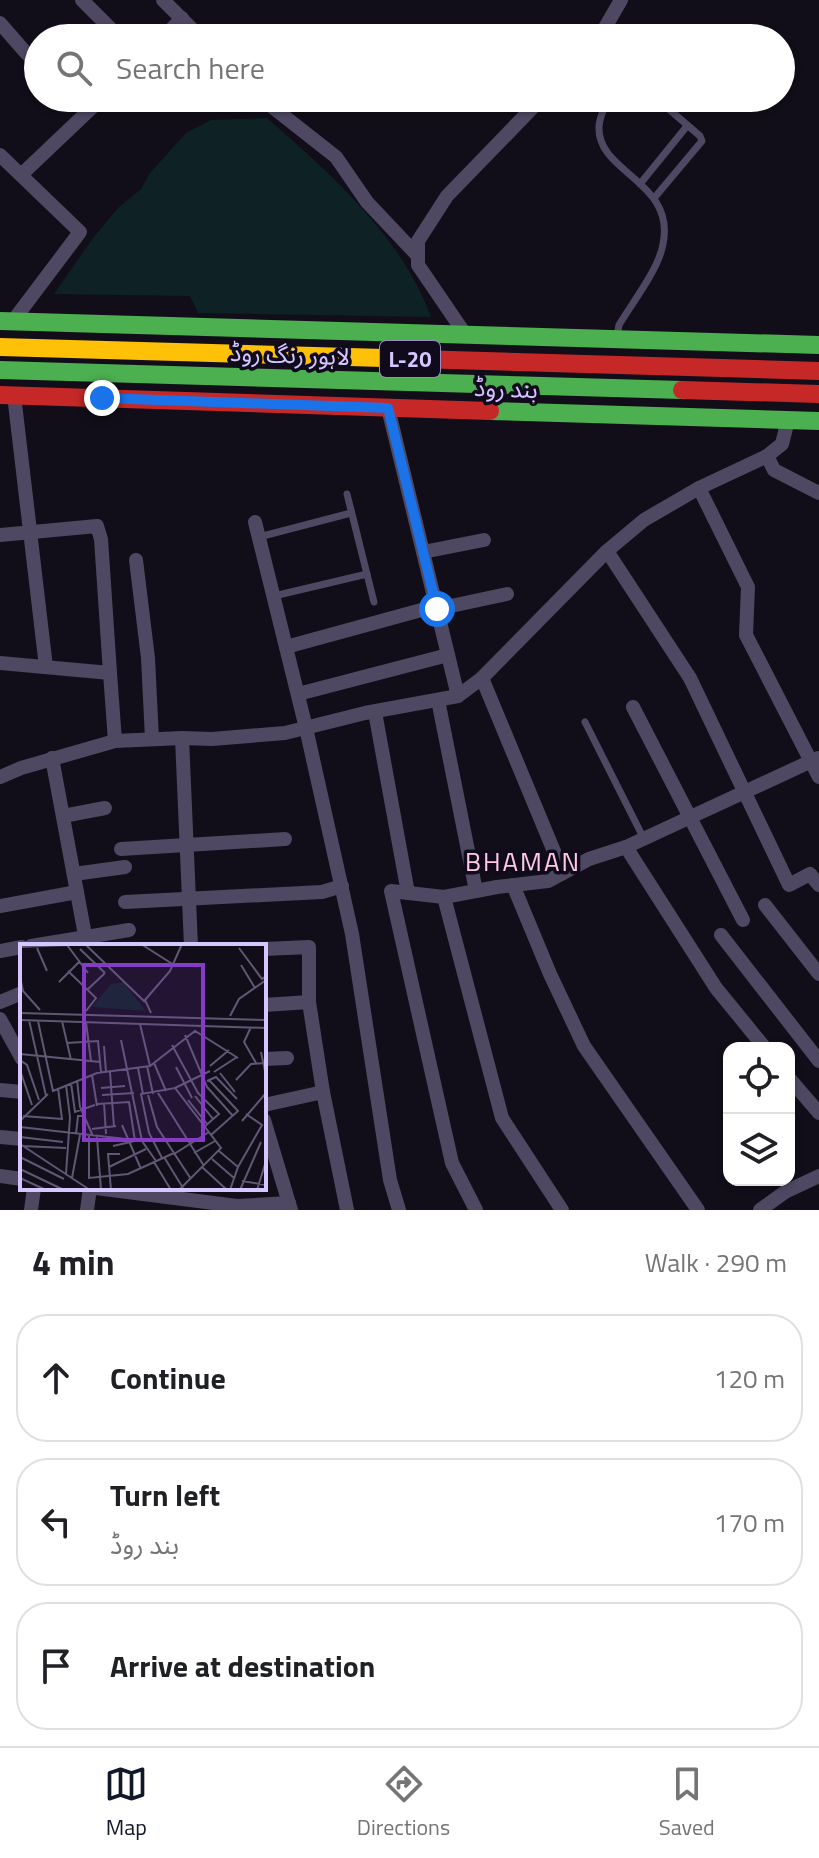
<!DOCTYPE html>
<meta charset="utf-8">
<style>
body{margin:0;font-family:"Titillium Web","Noto Sans Arabic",sans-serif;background:#f6f6f6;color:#202124}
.controls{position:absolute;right:24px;bottom:24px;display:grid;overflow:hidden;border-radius:16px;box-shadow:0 2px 6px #0004}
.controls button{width:72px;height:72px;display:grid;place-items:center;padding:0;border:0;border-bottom:2px solid #e0e0e0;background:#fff;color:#202124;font:40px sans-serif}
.stop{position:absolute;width:24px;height:24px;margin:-18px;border:6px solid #1a73e8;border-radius:50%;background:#fff}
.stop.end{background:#1a73e8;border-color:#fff;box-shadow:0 2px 8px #0008}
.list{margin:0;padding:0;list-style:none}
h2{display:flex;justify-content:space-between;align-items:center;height:104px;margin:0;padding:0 32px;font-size:34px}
h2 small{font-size:26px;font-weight:400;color:#757577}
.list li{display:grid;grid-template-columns:52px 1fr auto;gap:24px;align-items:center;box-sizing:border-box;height:128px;margin:0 16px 16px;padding:0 16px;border:2px solid #e0e0e0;border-radius:32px}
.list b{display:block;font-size:30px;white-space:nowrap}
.list p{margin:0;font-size:26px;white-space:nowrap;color:#757577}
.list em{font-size:26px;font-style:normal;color:#757577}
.icon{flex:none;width:44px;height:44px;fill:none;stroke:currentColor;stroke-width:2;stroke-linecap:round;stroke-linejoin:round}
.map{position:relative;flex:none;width:819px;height:1210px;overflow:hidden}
.search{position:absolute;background:#fff;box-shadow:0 2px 6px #0004;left:24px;right:24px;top:24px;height:88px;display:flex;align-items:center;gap:20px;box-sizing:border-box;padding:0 28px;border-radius:44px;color:#757577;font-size:30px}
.sheet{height:536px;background:#fff}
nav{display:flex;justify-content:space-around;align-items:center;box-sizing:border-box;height:112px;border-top:2px solid #e0e0e0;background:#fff;font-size:22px;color:#757577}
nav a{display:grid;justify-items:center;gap:4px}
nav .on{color:#111827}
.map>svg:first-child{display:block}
.green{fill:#0e2125}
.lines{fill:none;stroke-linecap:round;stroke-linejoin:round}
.lane{stroke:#4e4862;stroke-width:7}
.street{stroke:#4e4862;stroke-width:14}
.fast{stroke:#4caf50;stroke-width:18}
.slow{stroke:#ffc107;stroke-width:18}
.jam{stroke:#c62828;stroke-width:18}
.route{stroke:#1a73e8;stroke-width:10}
.labels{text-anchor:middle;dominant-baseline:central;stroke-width:7;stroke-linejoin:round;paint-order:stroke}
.shield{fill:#100a1d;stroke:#9a8ebb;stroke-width:2}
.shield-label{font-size:22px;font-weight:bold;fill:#d5c6ff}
.street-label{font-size:24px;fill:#d5c6ff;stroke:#100a1d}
.neighbourhood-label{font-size:26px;letter-spacing:2px;fill:#ffc8e3;stroke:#100a1d}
.inset-road{fill:none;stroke:#5f5875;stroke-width:2}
.view{fill:#843bc5;fill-opacity:0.15;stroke:#843bc5;stroke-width:4}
.inset-edge{fill:none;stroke:#d5c6ff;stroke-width:4}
</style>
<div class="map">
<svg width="819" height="1210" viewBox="0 0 819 1210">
<rect width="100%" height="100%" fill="#110e19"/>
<path class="green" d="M267 118C329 172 403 238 431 317L198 313 190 296 54 294 93 238 118 208 141 189 150 173 186 133 211 120Z"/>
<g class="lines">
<g class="lane">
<path d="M606 104C603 111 599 119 599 127 597 173 676 181 663 244 659 269 632 303 619 325L617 336"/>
<polyline points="640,184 687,126"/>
<polyline points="655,197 702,141 700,136 656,98"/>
<polyline points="347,494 374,602"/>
<polyline points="259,537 351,513"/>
<polyline points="274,596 367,574"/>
<polyline points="585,722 644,839"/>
</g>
<g class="street">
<polyline points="82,0 120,38"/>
<polyline points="163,0 201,38"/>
<polyline points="0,23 27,54"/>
<polyline points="163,38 182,18"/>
<polyline points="599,38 621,0"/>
<polyline points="261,98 336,157 367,202 418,256"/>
<polyline points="0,155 80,232 13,321"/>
<polyline points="21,175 102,98"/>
<polyline points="465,334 418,265 418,241 447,196 542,98"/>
<polyline points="14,395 46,667"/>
<polyline points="388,408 458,696"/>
<polyline points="767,456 782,444 788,420"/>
<polyline points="699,488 748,587 746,635 819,777"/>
<polyline points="255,522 306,728 352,934 390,1180 399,1210"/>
<polyline points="0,535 97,526 101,539 110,673"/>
<polyline points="607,551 690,678 789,885 810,874 819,885"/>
<polyline points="423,552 484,540"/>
<polyline points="136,560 148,658 152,739"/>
<polyline points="437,609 507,594"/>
<polyline points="286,647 436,606"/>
<polyline points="0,663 110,673 115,741"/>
<polyline points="482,678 563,873"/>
<polyline points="298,694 448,655"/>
<polyline points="438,700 476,891"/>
<polyline points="633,707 743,920"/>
<polyline points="375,712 408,893"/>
<polyline points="182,738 191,946"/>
<polyline points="52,758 87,946"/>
<polyline points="0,777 21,768 115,741 182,738 212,739 285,733 365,713 458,696 482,678 607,551 644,520 699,488 767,456 774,470 819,493"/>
<polyline points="63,816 105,808"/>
<polyline points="626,847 818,758"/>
<polyline points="121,849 285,839"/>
<polyline points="74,874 125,867"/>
<polyline points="513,885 550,974 584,1046 698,1210"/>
<polyline points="444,897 502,1118 562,1210"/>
<polyline points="125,902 322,892 342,886"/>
<polyline points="765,905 819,974"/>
<polyline points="0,906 77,892"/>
<polyline points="721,935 819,1061"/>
<polyline points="31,946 129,930"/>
<polyline points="264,949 309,947 309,1002 323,1092 347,1210"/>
<polyline points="0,951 22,947"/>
<polyline points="0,1002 22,993"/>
<polyline points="264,1005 309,1002"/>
<polyline points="0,1019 22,1059"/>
<polyline points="264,1059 287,1058"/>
<polyline points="789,1078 819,1113"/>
<polyline points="0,1090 22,1092"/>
<polyline points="264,1105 323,1092"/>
<polyline points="264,1120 291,1210"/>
<polyline points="0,1137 22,1139"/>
<polyline points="0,1176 22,1179"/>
<polyline points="96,1188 237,1206 289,1203"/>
<polyline points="31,1210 34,1188"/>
<polyline points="87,1210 90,1188"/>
<polyline points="476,1210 452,1163 391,891 444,897 497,887 548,881 589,859 626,847 716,988 765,1048"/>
<polyline points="760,1210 785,1192 819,1176"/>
</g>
<g class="fast">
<polyline points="0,321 819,345"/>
<polyline points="0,370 682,390"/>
<polyline points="490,411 819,421"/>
</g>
<polyline class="slow" points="0,347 418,359"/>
<g class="jam">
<polyline points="418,359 819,371"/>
<polyline points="682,390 819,394"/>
<polyline points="0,395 490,411"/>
</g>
</g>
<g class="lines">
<polyline class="route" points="102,398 388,408 437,609"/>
</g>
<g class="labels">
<rect class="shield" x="380" y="341" width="60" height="36" rx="6"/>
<g class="shield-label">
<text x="410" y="359">L-20</text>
</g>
<g class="street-label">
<text transform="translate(290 354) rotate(2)">لاہور رنگ روڈ</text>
<text transform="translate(506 388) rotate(2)">بند روڈ</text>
</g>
<g class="neighbourhood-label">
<text x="523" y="861">BHAMAN</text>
</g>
</g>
<g transform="translate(20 944)">
<rect width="246" height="246" fill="#110e19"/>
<path d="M103 38 126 67 72 63 91 40Z" fill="#0e2125"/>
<path class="inset-road" d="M121 0 154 21M66 1 125 58M0 3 47 1 68 29M17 4 27 27M219 4 242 35 246 32M60 5 85 29M221 21 235 44M48 27 76 54 66 67M0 33 3 47 20 66M39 38 59 18M67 46 85 29M0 69 246 76M131 69 125 56 150 27 162 0M210 72 219 55 246 36M0 76 246 84M9 76 26 152M18 77 33 147 77 129 130 122 175 87 218 114M42 77 51 116M66 78 71 117M120 80 130 122M231 83 224 98 236 119M165 91 187 143 213 172M101 96 122 197 136 217M47 99 78 97 80 118M152 101 178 149 199 170 184 183M84 102 86 128M241 108 246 132M0 110 80 118 81 128M0 116 7 121 19 156M134 119 146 147M127 122 133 150M190 122 209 106M156 123 172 154M118 124 123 150M90 128 94 183M194 128 217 113M1 129 12 161M200 129 215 148M72 131 77 162M57 136 60 163 73 192M189 136 218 167 191 191M216 136 231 120 246 119M187 137 196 133 217 155M51 139 55 168 75 161M81 144 105 142M155 144 190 127M138 149 184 222M82 151 114 149M128 151 137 183 171 235M175 152 193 175M168 156 187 180M84 159 86 190M77 160 109 158 115 197 93 202M3 172 42 175 38 144M0 177 28 150M222 177 246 149M102 181 121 225M0 183 106 195M72 185 96 182M56 190 58 172H66M69 192V234L108 230 154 209M0 193 43 198M77 193 81 246M0 200 70 246M2 202 46 204M199 207 218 223 210 246M174 209 195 197M154 210 189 188M0 213 44 235M144 213 163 244M142 214 129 189 121 150 155 144 201 204 159 246M192 215 214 234M134 218 151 246M89 223 126 205M182 223 207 246M218 223 242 181 226 170M0 225 44 246M46 230 50 173 46 141M0 234 26 246M52 234 60 191M222 237 246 241M91 246 88 210H100M220 246 241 198M237 246 246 217"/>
<path class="view" d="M64 21H183V196H64Z"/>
<rect width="246" height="246" class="inset-edge"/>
</g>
</svg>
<div class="controls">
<button><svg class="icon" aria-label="locate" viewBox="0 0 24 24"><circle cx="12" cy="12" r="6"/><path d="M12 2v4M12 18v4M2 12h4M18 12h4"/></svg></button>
<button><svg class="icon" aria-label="layers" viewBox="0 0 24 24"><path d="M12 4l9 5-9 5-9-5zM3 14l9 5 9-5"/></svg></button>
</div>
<div class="stop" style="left:437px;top:609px"></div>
<div class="stop end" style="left:102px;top:398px"></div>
<div class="search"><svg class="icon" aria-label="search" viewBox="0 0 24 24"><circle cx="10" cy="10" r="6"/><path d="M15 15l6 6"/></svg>Search here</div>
</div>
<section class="sheet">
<h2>4 min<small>Walk · 290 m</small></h2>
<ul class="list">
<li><svg class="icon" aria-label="ahead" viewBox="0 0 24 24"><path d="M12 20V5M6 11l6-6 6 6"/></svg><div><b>Continue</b></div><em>120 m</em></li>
<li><svg class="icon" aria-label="left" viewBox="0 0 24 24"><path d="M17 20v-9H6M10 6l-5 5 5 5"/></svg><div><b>Turn left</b><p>بند روڈ</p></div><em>170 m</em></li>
<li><svg class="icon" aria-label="arrive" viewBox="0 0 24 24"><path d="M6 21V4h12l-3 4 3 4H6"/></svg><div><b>Arrive at destination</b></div></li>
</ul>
</section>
<nav>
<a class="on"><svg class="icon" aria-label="map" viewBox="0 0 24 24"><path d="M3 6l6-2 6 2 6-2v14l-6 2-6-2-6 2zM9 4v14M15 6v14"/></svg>Map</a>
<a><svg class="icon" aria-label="directions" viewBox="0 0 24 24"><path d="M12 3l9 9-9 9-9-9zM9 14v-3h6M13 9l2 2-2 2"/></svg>Directions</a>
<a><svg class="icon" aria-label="saved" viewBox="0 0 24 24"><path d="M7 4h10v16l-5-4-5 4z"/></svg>Saved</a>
</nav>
